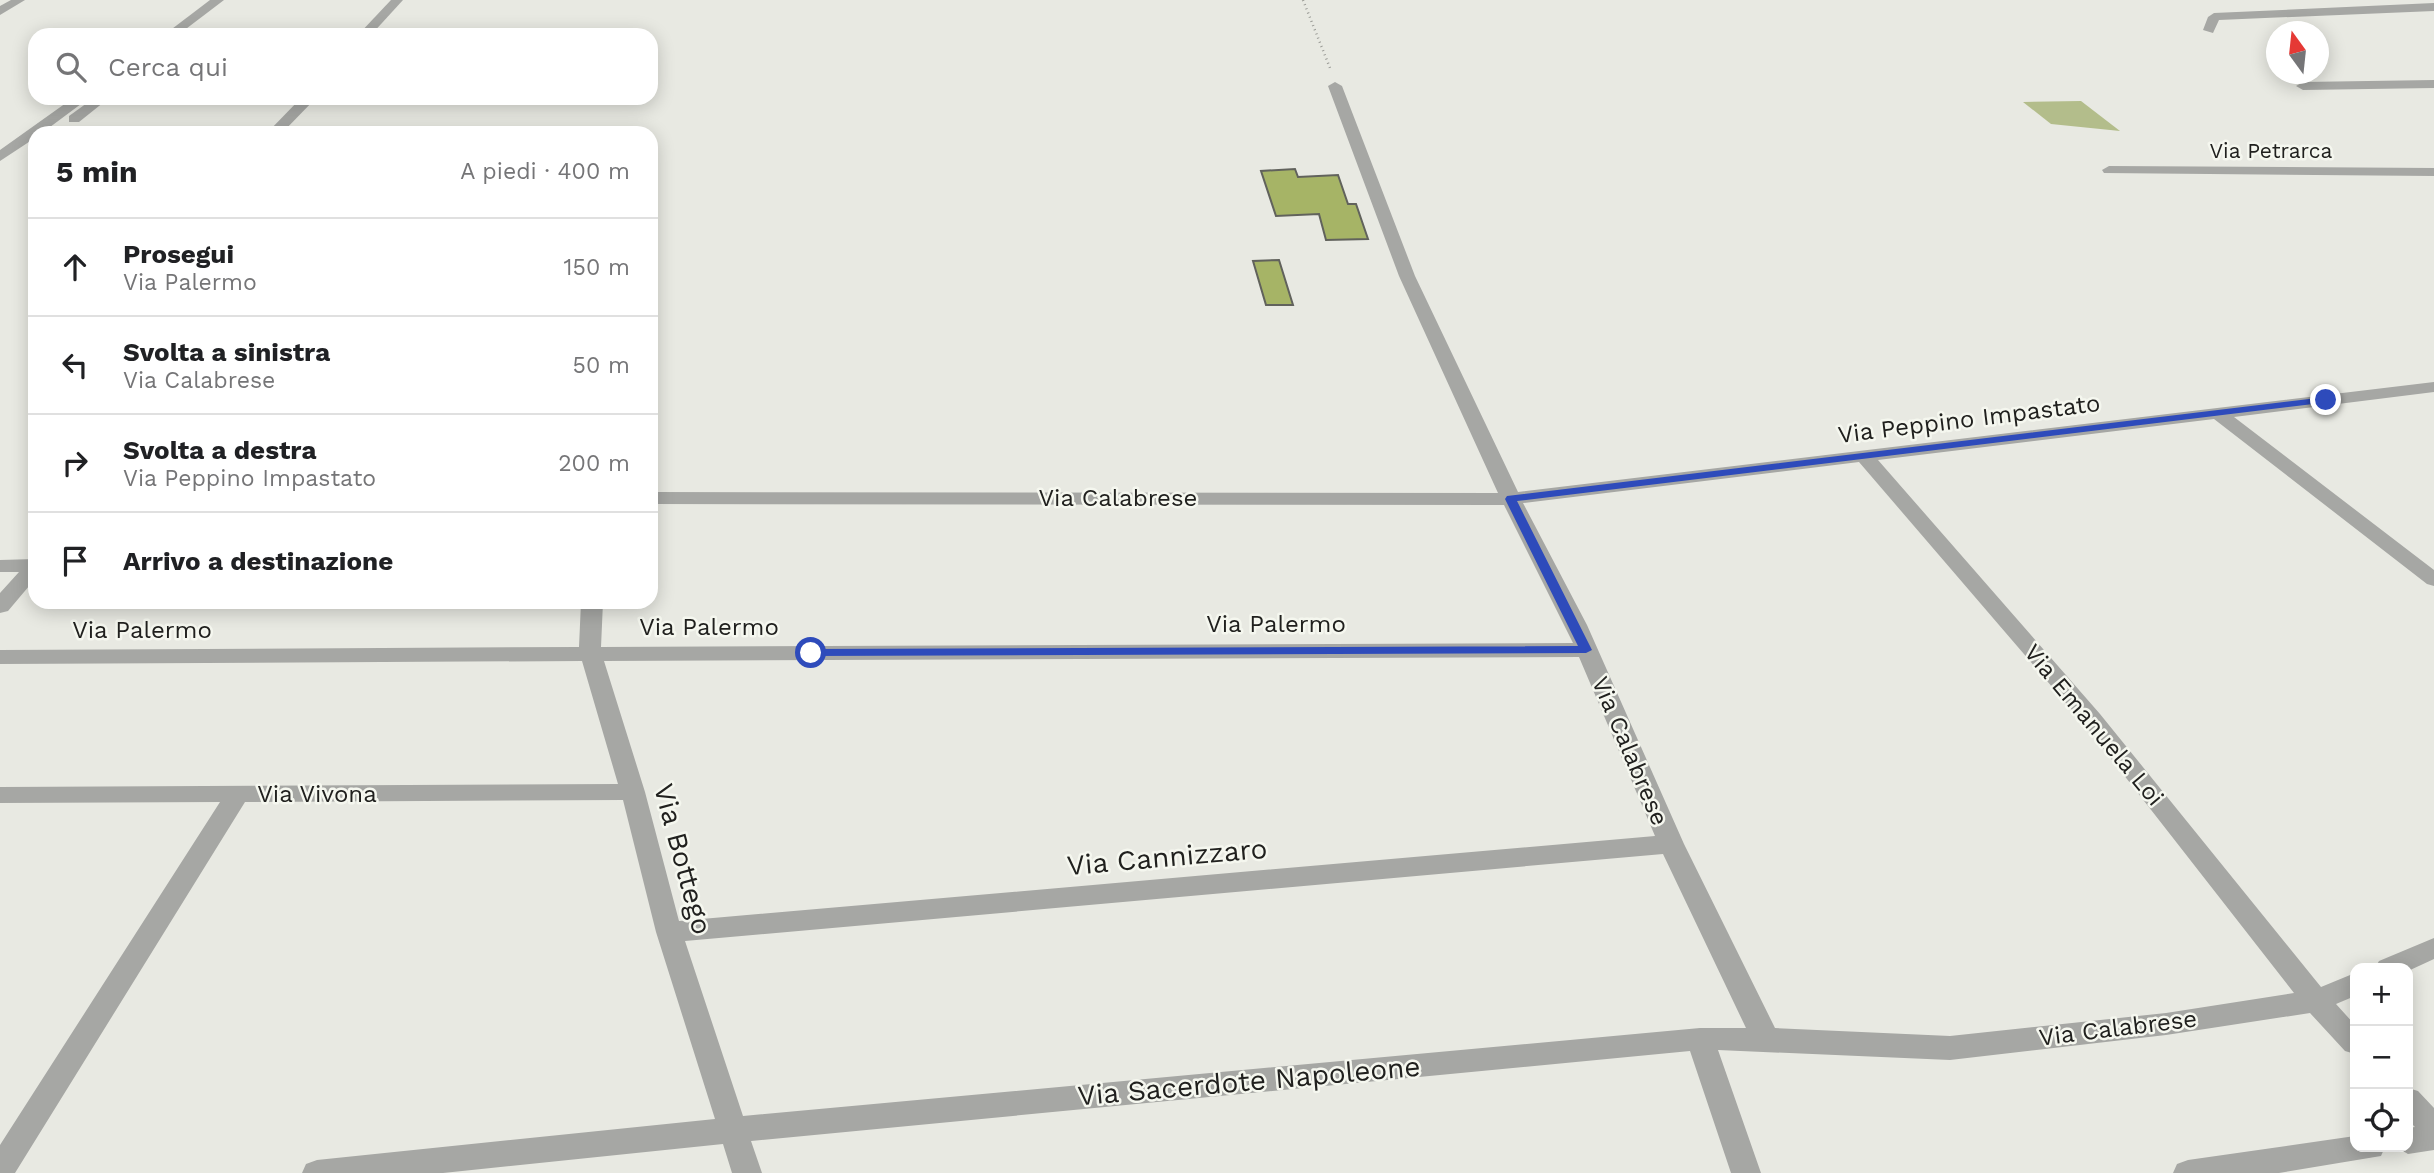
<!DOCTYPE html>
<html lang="it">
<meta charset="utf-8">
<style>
body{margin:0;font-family:"Work Sans",sans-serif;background:#f6f6f6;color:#202124}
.controls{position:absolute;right:21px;bottom:21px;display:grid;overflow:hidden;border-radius:14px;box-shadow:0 4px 18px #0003}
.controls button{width:63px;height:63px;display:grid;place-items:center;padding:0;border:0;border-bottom:2px solid #e0e0e0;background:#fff;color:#202124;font:35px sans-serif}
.compass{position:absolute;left:2266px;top:21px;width:63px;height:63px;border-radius:50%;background:#fff;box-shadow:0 4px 18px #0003;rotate:345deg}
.stop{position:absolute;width:21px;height:21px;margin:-16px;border:5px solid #2e4bbb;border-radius:50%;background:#fff}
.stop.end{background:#2e4bbb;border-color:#fff;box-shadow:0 2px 7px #0008}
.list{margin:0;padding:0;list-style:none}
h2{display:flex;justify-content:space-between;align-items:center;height:91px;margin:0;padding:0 28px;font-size:30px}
h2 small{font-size:23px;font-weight:400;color:#757577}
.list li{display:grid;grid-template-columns:46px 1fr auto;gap:21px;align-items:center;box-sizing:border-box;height:98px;padding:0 28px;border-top:2px solid #e0e0e0}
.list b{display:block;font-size:26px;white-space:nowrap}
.list p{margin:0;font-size:23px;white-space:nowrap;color:#757577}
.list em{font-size:23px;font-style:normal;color:#757577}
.icon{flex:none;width:38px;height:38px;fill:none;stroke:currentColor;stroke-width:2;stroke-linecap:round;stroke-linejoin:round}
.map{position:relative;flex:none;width:2434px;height:1173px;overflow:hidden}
.search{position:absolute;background:#fff;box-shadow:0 4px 18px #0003;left:28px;top:28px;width:630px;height:77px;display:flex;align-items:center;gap:18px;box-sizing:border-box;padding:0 24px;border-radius:21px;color:#757577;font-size:26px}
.panel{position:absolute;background:#fff;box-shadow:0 4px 18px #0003;left:28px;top:126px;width:630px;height:483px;border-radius:21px}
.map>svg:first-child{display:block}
.green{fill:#b3bd8b}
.building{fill:#a6b466;stroke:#61625c;stroke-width:2}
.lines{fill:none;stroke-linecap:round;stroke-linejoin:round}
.path{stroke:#9b9c97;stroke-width:2.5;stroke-dasharray:1 3.5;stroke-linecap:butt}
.minor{fill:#a6a7a4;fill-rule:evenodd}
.route{fill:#2e4bbb}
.labels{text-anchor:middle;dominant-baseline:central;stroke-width:5;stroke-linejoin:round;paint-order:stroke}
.far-street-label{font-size:21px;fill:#20201e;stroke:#f5f7ef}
.street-label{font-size:24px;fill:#20201e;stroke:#f5f7ef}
.near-street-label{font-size:28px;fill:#20201e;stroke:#f5f7ef}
</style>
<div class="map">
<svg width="2434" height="1173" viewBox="0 0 2434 1173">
<rect width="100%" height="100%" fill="#e8e9e2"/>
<polygon class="green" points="2081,101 2120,131 2051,124 2023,102"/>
<g class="building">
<polygon points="1295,169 1298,177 1338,175 1348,204 1356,204 1368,239 1326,240 1319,214 1276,216 1261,171"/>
<polygon points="1279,260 1293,305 1266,305 1253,261"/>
</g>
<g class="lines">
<polyline class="path" points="1303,0 1330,68"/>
<g class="minor">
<polygon points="11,0 25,0 0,15 0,6"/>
<polygon points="210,0 224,0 178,35 164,35"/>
<polygon points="391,0 403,0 371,35 358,35"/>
<polygon points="2434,3 2434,11 2219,20 2213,33 2203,30 2208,17 2214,13"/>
<polygon points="2434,80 2434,88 2303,90 2296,86 2303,82"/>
<path d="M1335 82 1342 86 1415 276 1518 492 2434 382V392L2234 417 2434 570V586L2427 584 2214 419 1878 460 2100 714 2321 987 2355 973V996L2336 1004 2355 1025V1054L2345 1051 2310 1013 2166 1035 1950 1060 1718 1050 1761 1173H1731L1690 1051 751 1141 762 1173H732L723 1144 443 1173H302L306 1164 317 1160 715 1119 656 932 623 800 245 802 15 1173H0V1145L220 802 0 803V787L618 784 582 661 0 664V650L579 647 581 602H603L601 647 1573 643 1504 505 651 504V492L1498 493 1399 276 1328 86ZM1859 462 2084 724 2294 993 2166 1013 1950 1036 1775 1028 1684 844 1587 625 1523 503ZM1579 657 1655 836 679 921 645 792 604 661ZM1663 854 1746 1028H1700L743 1116 685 941Z"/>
<polygon points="73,98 89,98 42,133 35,133 35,138 0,161 0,150"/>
<polygon points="94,98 109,98 79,122 69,122 69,116"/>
<polygon points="301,98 316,98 282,133 267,133"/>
<polygon points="2109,166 2434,168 2434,176 2104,173 2102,170"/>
<polygon points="35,559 35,579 8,611 0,613 0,593 19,572 0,572 0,560"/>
<polygon points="2434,938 2434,959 2408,971 2408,968 2375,968 2379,961"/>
<polygon points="2408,1088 2418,1091 2434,1108 2434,1150 2408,1154 2396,1147 2408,1147 2408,1128 2415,1127 2408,1120"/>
<polygon points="2355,1136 2355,1147 2385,1147 2381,1156 2279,1173 2173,1173 2177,1164 2188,1160"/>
</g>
</g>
<polygon class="route" points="2326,397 2330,398 2330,402 1517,501 1592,650 1586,653 811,656 806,653 811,649 1578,646 1505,499 1507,496"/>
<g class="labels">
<g class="far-street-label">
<text x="2271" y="150">Via Petrarca</text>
</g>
<g class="street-label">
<text transform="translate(1969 419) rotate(-7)">Via Peppino Impastato</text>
<text x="1118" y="498">Via Calabrese</text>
<text x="1276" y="624">Via Palermo</text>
<text x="709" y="627">Via Palermo</text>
<text x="142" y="630">Via Palermo</text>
<text transform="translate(2094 725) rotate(50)">Via Emanuela Loi</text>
<text transform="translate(1630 751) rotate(67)">Via Calabrese</text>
<text x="317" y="794">Via Vivona</text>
<text transform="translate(2118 1028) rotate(-7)">Via Calabrese</text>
</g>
<g class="near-street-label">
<text transform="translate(1167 857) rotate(-5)">Via Cannizzaro</text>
<text transform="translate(683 859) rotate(75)">Via Bottego</text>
<text transform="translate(1249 1081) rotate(-5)">Via Sacerdote Napoleone</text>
</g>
</g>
</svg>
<div class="controls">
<button>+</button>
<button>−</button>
<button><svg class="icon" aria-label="locate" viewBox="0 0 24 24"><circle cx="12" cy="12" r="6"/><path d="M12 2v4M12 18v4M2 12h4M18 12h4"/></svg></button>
</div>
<svg class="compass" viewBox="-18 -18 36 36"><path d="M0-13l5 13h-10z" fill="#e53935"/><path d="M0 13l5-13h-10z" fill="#757577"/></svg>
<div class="stop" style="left:811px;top:653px"></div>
<div class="stop end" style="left:2326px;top:400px"></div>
<div class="search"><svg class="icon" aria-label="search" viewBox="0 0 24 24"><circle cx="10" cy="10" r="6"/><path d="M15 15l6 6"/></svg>Cerca qui</div>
<section class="panel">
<h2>5 min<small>A piedi · 400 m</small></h2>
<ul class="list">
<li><svg class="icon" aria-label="ahead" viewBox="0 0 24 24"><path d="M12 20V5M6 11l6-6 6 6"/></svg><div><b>Prosegui</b><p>Via Palermo</p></div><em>150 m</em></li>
<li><svg class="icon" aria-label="left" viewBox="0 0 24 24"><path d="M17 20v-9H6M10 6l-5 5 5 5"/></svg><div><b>Svolta a sinistra</b><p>Via Calabrese</p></div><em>50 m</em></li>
<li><svg class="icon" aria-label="right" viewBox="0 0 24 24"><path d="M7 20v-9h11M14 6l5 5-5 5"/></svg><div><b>Svolta a destra</b><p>Via Peppino Impastato</p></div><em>200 m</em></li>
<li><svg class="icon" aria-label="arrive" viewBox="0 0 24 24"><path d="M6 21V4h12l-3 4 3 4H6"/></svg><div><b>Arrivo a destinazione</b></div></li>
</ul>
</section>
</div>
